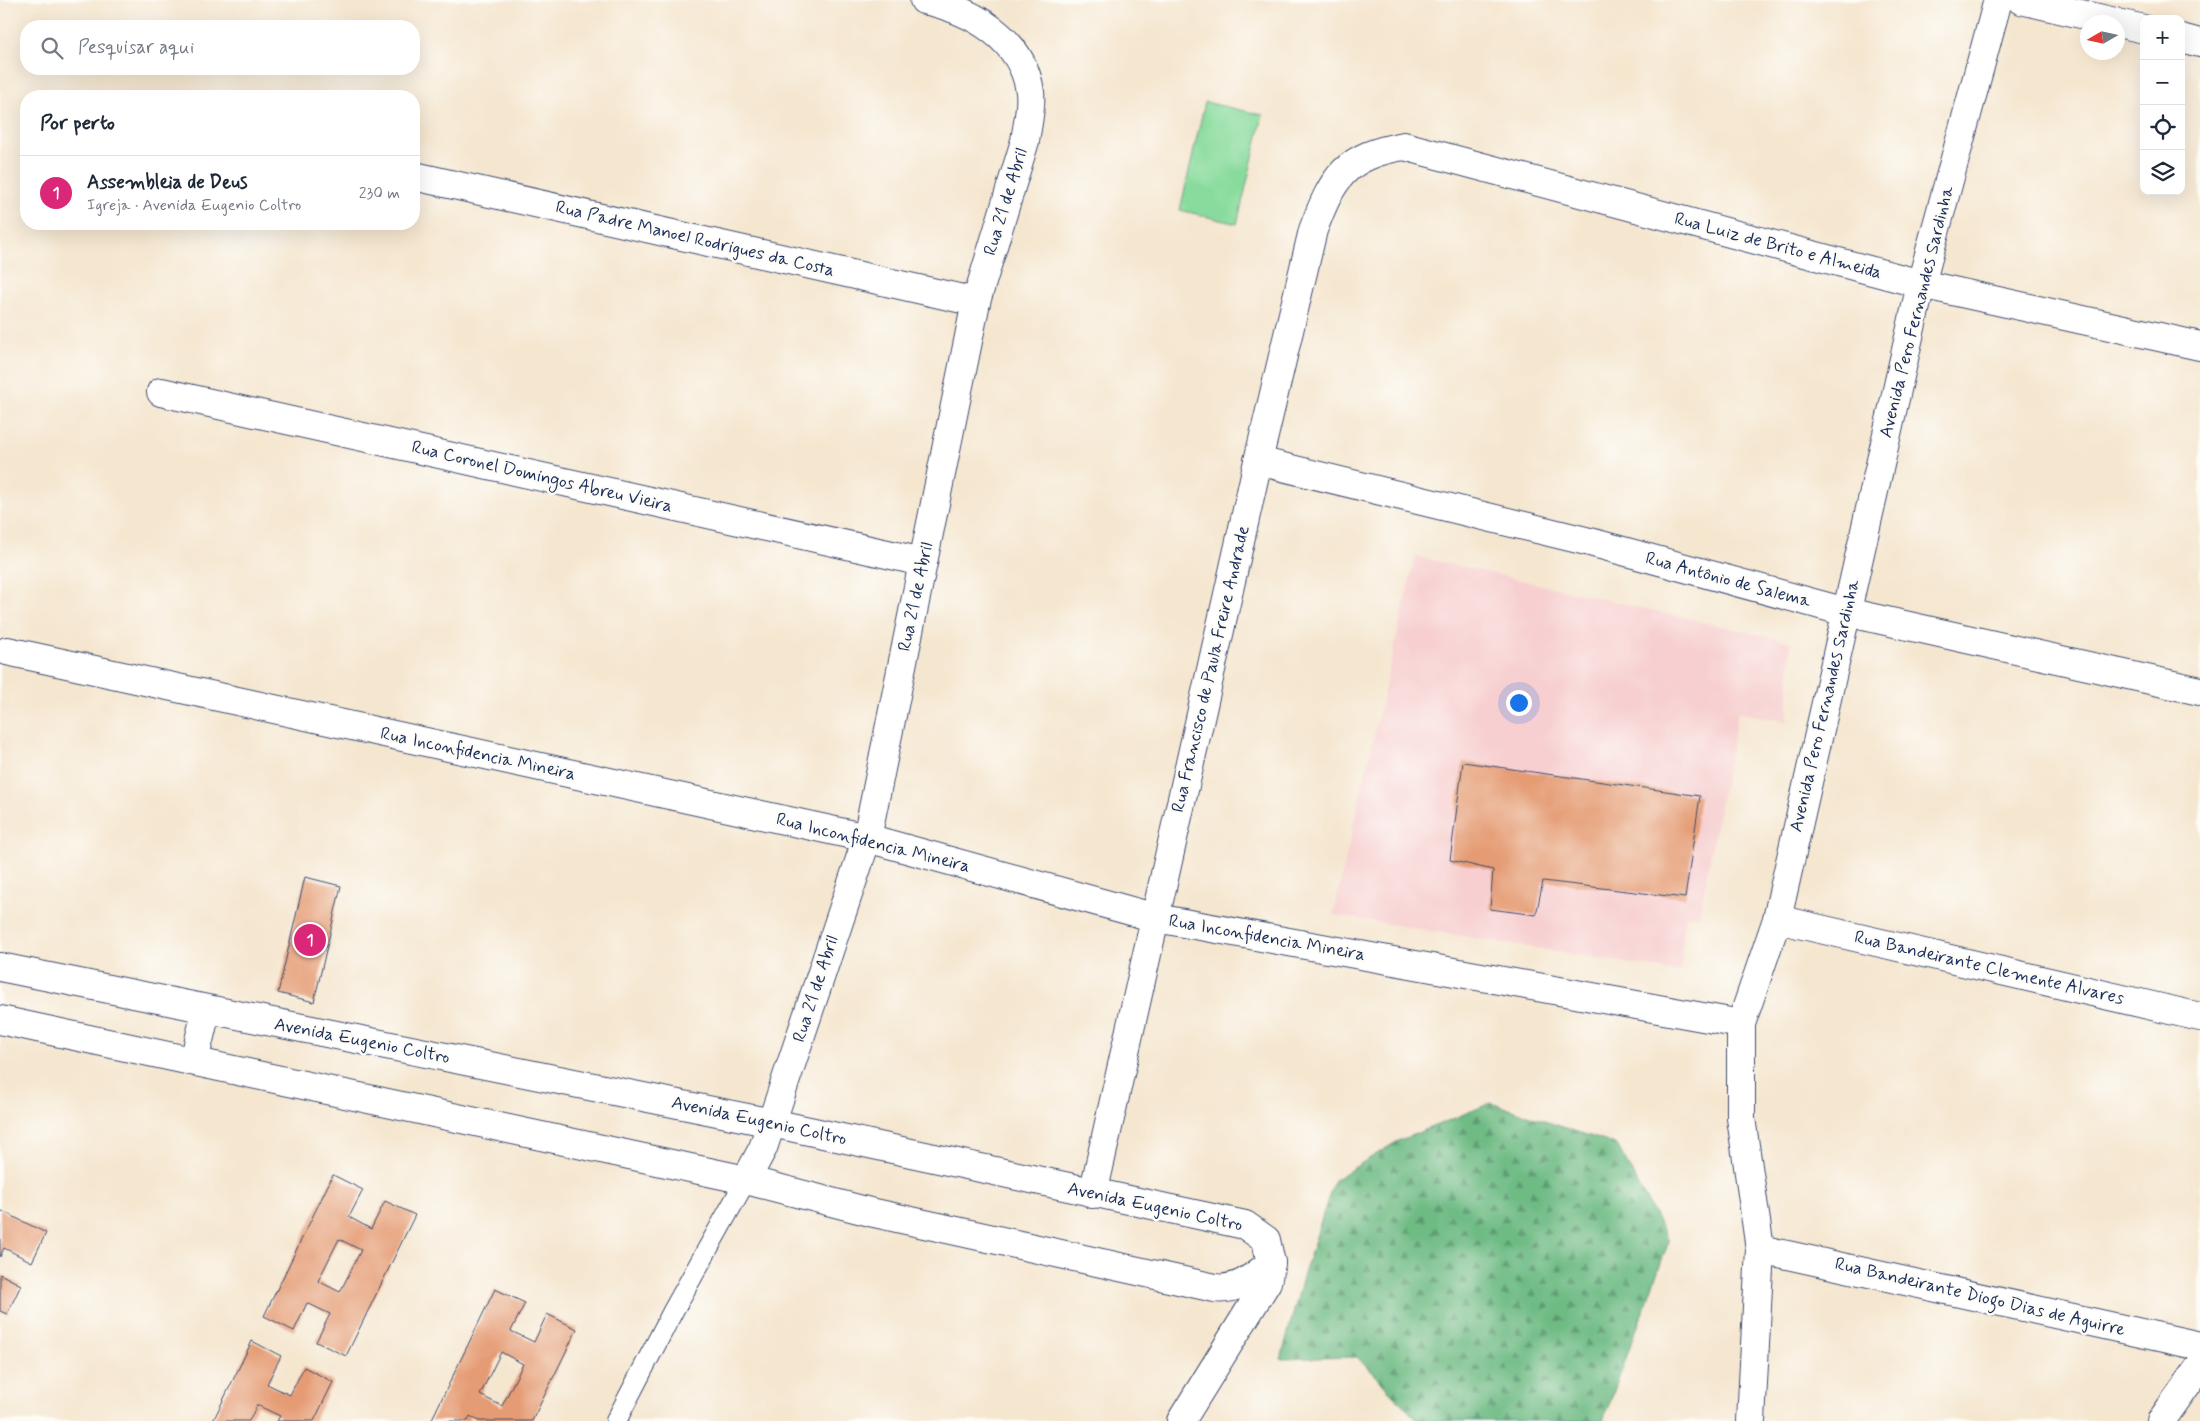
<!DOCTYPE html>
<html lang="pt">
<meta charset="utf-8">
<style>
body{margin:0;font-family:Mynerve,sans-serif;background:#f6f6f7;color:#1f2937}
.controls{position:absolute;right:15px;top:15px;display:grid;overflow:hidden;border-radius:10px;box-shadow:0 5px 20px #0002}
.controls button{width:45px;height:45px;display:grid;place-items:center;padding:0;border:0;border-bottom:1px solid #e0e1e3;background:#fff;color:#1f2937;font:25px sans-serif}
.compass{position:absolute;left:2080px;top:15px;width:45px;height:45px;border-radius:50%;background:#fff;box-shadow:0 5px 20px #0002;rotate:261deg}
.you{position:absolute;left:1518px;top:702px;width:18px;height:18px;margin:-12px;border:4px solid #fff;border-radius:50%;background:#1a73e8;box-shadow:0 0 0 8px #1a73e833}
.badge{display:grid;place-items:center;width:32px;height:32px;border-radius:50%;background:#db2777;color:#fff;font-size:16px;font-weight:700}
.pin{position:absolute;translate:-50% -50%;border:2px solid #fff;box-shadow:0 1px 5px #0006}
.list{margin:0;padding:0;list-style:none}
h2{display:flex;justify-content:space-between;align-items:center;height:65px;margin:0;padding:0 20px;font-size:21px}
h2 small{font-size:16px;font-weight:400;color:#747a83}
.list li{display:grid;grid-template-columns:32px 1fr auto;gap:15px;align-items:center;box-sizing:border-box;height:75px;padding:0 20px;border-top:1px solid #e0e1e3}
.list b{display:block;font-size:19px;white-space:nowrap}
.list p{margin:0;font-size:16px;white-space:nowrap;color:#747a83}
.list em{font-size:16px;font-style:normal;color:#747a83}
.icon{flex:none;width:28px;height:28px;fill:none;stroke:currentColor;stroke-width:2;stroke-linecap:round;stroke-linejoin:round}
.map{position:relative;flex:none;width:2200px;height:1421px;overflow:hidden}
.search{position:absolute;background:#fff;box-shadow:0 5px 20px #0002;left:20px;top:20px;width:400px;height:55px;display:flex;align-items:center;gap:12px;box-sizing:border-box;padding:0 18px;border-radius:20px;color:#747a83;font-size:19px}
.panel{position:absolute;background:#fff;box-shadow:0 5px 20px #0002;left:20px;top:90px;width:400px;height:140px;border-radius:20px}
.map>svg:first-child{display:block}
.built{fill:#f7cfd0}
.forest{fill:url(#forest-firs);stroke:#447571}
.park{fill:#88db9c;stroke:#52857d}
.building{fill:#e59c75;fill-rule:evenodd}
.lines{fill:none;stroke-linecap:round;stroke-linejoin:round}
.service-casing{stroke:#3c4a6f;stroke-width:22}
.minor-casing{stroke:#3c4a6f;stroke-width:30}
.service{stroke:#fff;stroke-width:20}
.minor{stroke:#fff;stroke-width:28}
.labels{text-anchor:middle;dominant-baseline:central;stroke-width:5;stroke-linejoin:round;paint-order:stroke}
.street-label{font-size:18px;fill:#1b2f5e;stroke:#fdfcf7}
</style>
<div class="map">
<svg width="2200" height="1421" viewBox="0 0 2200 1421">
<defs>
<pattern id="forest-firs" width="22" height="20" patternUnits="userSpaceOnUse" patternTransform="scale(1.25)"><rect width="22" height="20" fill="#6ebb84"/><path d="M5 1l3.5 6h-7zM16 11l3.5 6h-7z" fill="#5a986f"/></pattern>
</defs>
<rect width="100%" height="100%" fill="#fdfcf7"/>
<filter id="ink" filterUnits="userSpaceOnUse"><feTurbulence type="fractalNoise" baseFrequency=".02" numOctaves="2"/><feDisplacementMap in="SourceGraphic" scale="10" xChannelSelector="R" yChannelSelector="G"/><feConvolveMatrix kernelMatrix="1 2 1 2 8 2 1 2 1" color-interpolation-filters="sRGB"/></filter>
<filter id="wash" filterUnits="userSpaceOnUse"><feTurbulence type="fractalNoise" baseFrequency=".0096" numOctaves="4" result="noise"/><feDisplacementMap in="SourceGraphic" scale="20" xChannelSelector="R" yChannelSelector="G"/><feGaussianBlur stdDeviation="1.12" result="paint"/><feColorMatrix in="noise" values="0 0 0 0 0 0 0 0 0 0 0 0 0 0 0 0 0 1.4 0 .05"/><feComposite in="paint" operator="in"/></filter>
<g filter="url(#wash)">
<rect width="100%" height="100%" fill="#f5e6cf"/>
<polygon class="built" points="1415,556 1791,642 1787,722 1738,712 1699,916 1684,916 1681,972 1333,915"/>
<polygon class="forest" points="1491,1103 1617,1145 1669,1241 1603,1421 1418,1421 1357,1357 1281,1359 1303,1277 1334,1180 1398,1141"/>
<polygon class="park" points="1205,102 1263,115 1237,224 1180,210"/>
<g id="blocks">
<g class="building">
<polygon points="1463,762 1700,796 1685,898 1543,881 1536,915 1490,909 1493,870 1450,860"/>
<polygon points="305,877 341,886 314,1002 278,993"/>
<path d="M333 1175 363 1190 349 1217 371 1229 385 1201 415 1215 346 1356 316 1342 330 1314 307 1303 294 1331 264 1316ZM339 1239 361 1250 340 1292 318 1281Z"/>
<polygon points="0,1210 46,1233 32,1262 4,1248 0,1257"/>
<polygon points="0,1274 21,1285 7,1314 0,1311"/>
<path d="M495 1289 525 1303 511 1331 534 1342 547 1314 577 1329 532 1421H479L470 1416 468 1421H431ZM501 1352 523 1364 502 1406 480 1395Z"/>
<polygon points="252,1341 281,1356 267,1384 290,1395 304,1367 333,1382 314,1421 277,1421 280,1416 257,1405 249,1421 213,1421"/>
</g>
</g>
</g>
<g filter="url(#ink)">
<use href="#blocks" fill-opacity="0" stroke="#3c4a6f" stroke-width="1"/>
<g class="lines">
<g class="service-casing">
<polyline id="service" points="616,1421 673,1311 746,1180"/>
</g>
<g class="minor-casing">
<g id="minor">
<polyline points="2021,0 2115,22"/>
<polyline points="2118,23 2144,29"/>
<polyline points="2181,38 2200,43"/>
<polyline points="414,176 976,302"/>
<polyline points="161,392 923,562"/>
<polyline points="1258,461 1590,542 1846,612 2200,691"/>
<polyline points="7,651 867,838 1156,918 1741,1024"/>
<polyline points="1777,919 2200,1017"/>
<polyline points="0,967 772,1123 1245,1225 1266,1240 1271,1263 1267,1282 1181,1421"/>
<path d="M0 1020 746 1180 870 1212 1215 1288C1238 1291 1253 1277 1271 1263"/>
<polyline points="194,1061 204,1020 205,1010"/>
<path d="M746 1180 763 1148 867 838 976 302 1025 141C1027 126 1032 108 1030 92 1023 39 972 10 924 0"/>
<path d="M1093 1194 1258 461 1313 230C1333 177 1345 156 1404 146L1921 284 2200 346"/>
<polyline points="1760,1249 2200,1346"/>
<polyline points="1751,1421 1760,1249 1741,1118 1741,1024 1777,919 1921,284 1998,0"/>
<polyline points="2161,1421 2200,1366"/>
</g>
</g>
<use href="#service" class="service"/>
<use href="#minor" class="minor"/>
</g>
</g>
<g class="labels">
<g class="street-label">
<text transform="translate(1006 202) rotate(-73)">Rua 21 de Abril</text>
<text transform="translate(695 239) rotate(13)">Rua Padre Manoel Rodrigues da Costa</text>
<text transform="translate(1778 246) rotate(15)">Rua Luiz de Brito e Almeida</text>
<text transform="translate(1917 312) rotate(-76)">Avenida Pero Fernandes Sardinha</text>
<text transform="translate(542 477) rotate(13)">Rua Coronel Domingos Abreu Vieira</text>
<text transform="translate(1728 580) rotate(15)">Rua Antônio de Salema</text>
<text transform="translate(916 597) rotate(-78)">Rua 21 de Abril</text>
<text transform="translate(1211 669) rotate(-77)">Rua Francisco de Paula Freire Andrade</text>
<text transform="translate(1825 706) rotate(-77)">Avenida Pero Fernandes Sardinha</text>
<text transform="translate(478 754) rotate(12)">Rua Inconfidencia Mineira</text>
<text transform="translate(873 843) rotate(14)">Rua Inconfidencia Mineira</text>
<text transform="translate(1267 938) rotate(10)">Rua Inconfidencia Mineira</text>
<text transform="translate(1989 968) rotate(13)">Rua Bandeirante Clemente Alvares</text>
<text transform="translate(816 989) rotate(-72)">Rua 21 de Abril</text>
<text transform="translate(362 1041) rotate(11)">Avenida Eugenio Coltro</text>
<text transform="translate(759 1121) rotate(12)">Avenida Eugenio Coltro</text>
<text transform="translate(1155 1207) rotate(12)">Avenida Eugenio Coltro</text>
<text transform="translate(1980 1297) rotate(13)">Rua Bandeirante Diogo Dias de Aguirre</text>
</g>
</g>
</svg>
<div class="controls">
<button>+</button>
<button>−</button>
<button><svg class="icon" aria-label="locate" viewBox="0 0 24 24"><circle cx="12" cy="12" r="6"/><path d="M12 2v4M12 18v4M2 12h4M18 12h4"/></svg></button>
<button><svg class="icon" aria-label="layers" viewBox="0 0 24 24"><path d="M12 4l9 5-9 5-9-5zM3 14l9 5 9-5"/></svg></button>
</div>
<svg class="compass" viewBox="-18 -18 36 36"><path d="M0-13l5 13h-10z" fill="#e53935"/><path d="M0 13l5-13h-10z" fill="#747a83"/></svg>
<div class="you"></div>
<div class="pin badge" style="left:310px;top:940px">1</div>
<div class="search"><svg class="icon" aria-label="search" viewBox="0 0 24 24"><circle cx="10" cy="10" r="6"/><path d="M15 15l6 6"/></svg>Pesquisar aqui</div>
<section class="panel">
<h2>Por perto<small></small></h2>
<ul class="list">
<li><span class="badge">1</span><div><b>Assembleia de Deus</b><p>Igreja · Avenida Eugenio Coltro</p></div><em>230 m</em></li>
</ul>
</section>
</div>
